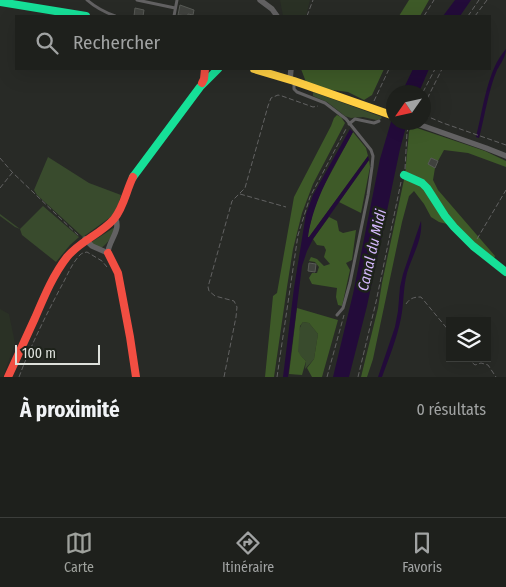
<!DOCTYPE html>
<html lang="fr">
<meta charset="utf-8">
<style>
body{margin:0;font-family:"Fira Sans Condensed",sans-serif;background:#262825;color:#f1f3f6}
.controls{position:absolute;right:15px;bottom:15px;display:grid;overflow:hidden;border-radius:0px;box-shadow:0 5px 20px #0002}
.controls button{width:45px;height:45px;display:grid;place-items:center;padding:0;border:0;border-bottom:1px solid #3c3e3b;background:#1e201c;color:#f1f3f6;font:25px sans-serif}
.compass{position:absolute;left:386px;top:85px;width:45px;height:45px;border-radius:50%;background:#1e201c;box-shadow:0 5px 20px #0002;rotate:236deg}
.scale{position:absolute;left:15px;bottom:12px;width:85px;box-sizing:border-box;padding-left:5px;border:2px solid #dee1dc;border-top:0;font-size:14px;line-height:18px;white-space:nowrap;color:#dee1dc;-webkit-text-stroke:4px #1d221a;paint-order:stroke}
.list{margin:0;padding:0;list-style:none}
h2{display:flex;justify-content:space-between;align-items:center;height:65px;margin:0;padding:0 20px;font-size:21px}
h2 small{font-size:16px;font-weight:400;color:#a1a3a3}
.icon{flex:none;width:28px;height:28px;fill:none;stroke:currentColor;stroke-width:2;stroke-linecap:round;stroke-linejoin:round}
.map{position:relative;flex:none;width:506px;height:377px;overflow:hidden}
.search{position:absolute;background:#1e201c;box-shadow:0 5px 20px #0002;left:15px;right:15px;top:15px;height:55px;display:flex;align-items:center;gap:12px;box-sizing:border-box;padding:0 18px;border-radius:0px;color:#a1a3a3;font-size:19px}
.sheet{height:140px;background:#1e201c}
nav{display:flex;justify-content:space-around;align-items:center;box-sizing:border-box;height:70px;border-top:1px solid #3c3e3b;background:#1e201c;font-size:14px;color:#a1a3a3}
nav a{display:grid;justify-items:center;gap:2px}
nav .on{color:#9ea19c}
.map>svg:first-child{display:block}
.built{fill:#2a3125}
.green{fill:#394b2d}
.forest{fill:#3e5a28}
.water{fill:#230b3a}
.building{fill:#40423e;stroke:#585a56}
.lines{fill:none;stroke-linecap:round;stroke-linejoin:round}
.path{stroke:#626262;stroke-width:1;stroke-dasharray:5 2.5;stroke-linecap:butt}
.lane{stroke:#626162;stroke-width:3}
.street{stroke:#626162;stroke-width:5.5}
.fast{stroke:#16e098;stroke-width:8}
.slow{stroke:#ffcf43;stroke-width:8}
.jam{stroke:#f24e42;stroke-width:8}
.labels{text-anchor:middle;dominant-baseline:central;stroke-width:5;stroke-linejoin:round;paint-order:stroke}
.water-label{font-size:15px;font-style:italic;fill:#d4b8fc;stroke:#1d221a}
</style>
<div class="map">
<svg width="506" height="377" viewBox="0 0 506 377">
<rect width="100%" height="100%" fill="#282a26"/>
<g class="built">
<polygon points="280,0 310,0 306,16 283,16"/>
<polygon points="0,309 9,314 15,343 3,377 0,377"/>
</g>
<g class="green">
<polygon points="313,92 382,117 381,119 376,120 363,117 351,118 345,116 327,102 313,96"/>
<polygon points="48,157 89,183 121,195 117,209 112,216 83,237 37,195 34,190"/>
<polygon points="43,206 79,237 70,245 56,262 22,235 20,229 15,227 0,216 0,214 20,229"/>
<path d="M115 227C113 234 108 244 101 248L90 243Z"/>
<path d="M303 322 309 323 318 334 314 359 305 369 306 361C303 358 299 355 298 351 297 344 298 327 303 322Z"/>
</g>
<g class="forest">
<polygon points="409,0 429,0 420,16 399,16"/>
<polygon points="301,69 384,69 372,95 364,100 348,92 325,89 306,82"/>
<polygon points="337,115 341,117 345,123 313,184 302,213 293,249 287,287 274,377 265,377 273,296 277,293 294,197 331,126 334,118"/>
<polygon points="411,126 485,151 506,161 506,167 468,153 444,150 438,161 431,158 435,168 433,180 438,190 495,256 493,261 455,226 439,222 431,217 424,204 414,191 409,196 402,222 373,359 367,377 361,377 378,308 382,283 405,175 409,132"/>
<polygon points="353,132 366,148 368,156 309,237 307,237 313,212 321,191"/>
<polygon points="369,160 370,167 361,213 339,202"/>
<polygon points="329,217 337,221 339,231 343,233 356,230 352,260 346,263 350,270 342,306 338,305 336,297 337,288 312,284 309,278 312,273 317,273 319,267 315,262 309,261 311,257 317,259 324,266 330,264 324,257 326,250 324,246 317,245 313,239"/>
<polygon points="297,308 338,320 322,377 312,377 307,368 314,359 318,334 309,323 303,322 300,326 298,351 301,356 306,361 302,375 289,374"/>
</g>
<g class="water">
<polygon points="455,0 471,0 460,16 443,16"/>
<path d="M506 49C506 56 501 63 497 70 488 91 485 116 479 138L476 137C483 110 487 70 506 49Z"/>
<polygon points="413,69 429,69 419,92 402,92"/>
<polygon points="393,115 394,122 407,123 400,149 367,306 349,377 333,377 353,294 380,159"/>
<path d="M350 129 353 132C334 167 314 197 308 237H309L368 156 369 160 313 239 307 251 302 266 288 377H283L294 288 306 214 313 195Z"/>
<path d="M421 221C423 239 412 256 407 273 403 288 404 303 401 318 397 338 389 358 382 377H378L395 327 398 311 400 287 403 274Z"/>
</g>
<g class="building">
<polygon points="180,5 194,10 193,15 188,14 188,16 178,15"/>
<polygon points="135,8 144,10 143,16 134,16"/>
<polygon points="431,158 438,161 435,168 428,164"/>
<polygon points="309,263 316,264 315,272 308,271"/>
</g>
<g class="lines">
<g class="path">
<polyline points="307,16 313,0"/>
<polyline points="424,16 434,0"/>
<polyline points="468,16 479,0"/>
<polyline points="475,16 487,0"/>
<polyline points="423,92 435,69"/>
<polyline points="374,101 389,69"/>
<polyline points="424,105 442,69"/>
<polyline points="424,115 443,123 506,145"/>
<polyline points="0,158 12,172 80,237"/>
<polyline points="405,169 407,132 409,126"/>
<polyline points="0,188 12,173"/>
<polyline points="240,194 286,207"/>
<polyline points="477,239 506,190"/>
<path d="M406 304C410 298 414 297 421 297L450 332"/>
<polyline points="467,358 475,365 481,363 488,365 496,377"/>
<path d="M19 377C31 345 46 315 62 285 67 276 72 263 80 255 82 253 83 253 87 252L102 261 107 267"/>
<polyline points="224,377 236,317 237,307 234,301 215,296 209,291 208,287 232,201 245,188 268,106 271,98 278,95 282,96 313,107 318,106"/>
<polyline points="277,377 298,235 310,197 346,129"/>
<polyline points="327,377 344,315"/>
<polyline points="358,377 376,302 401,182"/>
</g>
<g class="lane">
<path d="M87 0C96 8 104 12 115 16"/>
<polyline points="137,0 175,8"/>
<polyline points="174,16 177,0"/>
<polyline points="294,81 294,89 297,92 325,103 346,119 371,150 373,156 372,167 368,195 350,283 343,308 337,315"/>
<polyline points="349,124 355,119 374,123 379,121"/>
</g>
<g class="street">
<polyline points="260,0 272,9 277,16"/>
<polyline points="290,80 291,69"/>
<polyline points="412,122 486,148 506,156"/>
<path d="M85 239 92 246 108 253C108 241 122 230 115 218"/>
</g>
<g class="fast">
<polyline points="0,2 86,16"/>
<polyline points="404,175 422,183 427,188 445,216 454,227 473,246 506,272"/>
<polyline points="133,177 200,87 218,69"/>
</g>
<polyline class="slow" points="254,69 294,81 394,116"/>
<g class="jam">
<polyline points="202,83 204,79 205,69"/>
<polyline points="108,253 118,273 130,337 136,377"/>
<path d="M8 377C17 357 26 338 35 318 44 297 53 275 67 257 80 241 101 234 114 219 124 207 126 191 133 177"/>
</g>
</g>
<g class="labels">
<g class="water-label">
<text transform="translate(372 250) rotate(-77)">Canal du Midi</text>
</g>
</g>
</svg>
<div class="controls">
<button><svg class="icon" aria-label="layers" viewBox="0 0 24 24"><path d="M12 4l9 5-9 5-9-5zM3 14l9 5 9-5"/></svg></button>
</div>
<svg class="compass" viewBox="-18 -18 36 36"><path d="M0-13l5 13h-10z" fill="#e53935"/><path d="M0 13l5-13h-10z" fill="#a1a3a3"/></svg>
<div class="scale">100 m</div>
<div class="search"><svg class="icon" aria-label="search" viewBox="0 0 24 24"><circle cx="10" cy="10" r="6"/><path d="M15 15l6 6"/></svg>Rechercher</div>
</div>
<section class="sheet">
<h2>À proximité<small>0 résultats</small></h2>
<ul class="list">
</ul>
</section>
<nav>
<a class="on"><svg class="icon" aria-label="map" viewBox="0 0 24 24"><path d="M3 6l6-2 6 2 6-2v14l-6 2-6-2-6 2zM9 4v14M15 6v14"/></svg>Carte</a>
<a><svg class="icon" aria-label="directions" viewBox="0 0 24 24"><path d="M12 3l9 9-9 9-9-9zM9 14v-3h6M13 9l2 2-2 2"/></svg>Itinéraire</a>
<a><svg class="icon" aria-label="saved" viewBox="0 0 24 24"><path d="M7 4h10v16l-5-4-5 4z"/></svg>Favoris</a>
</nav>
